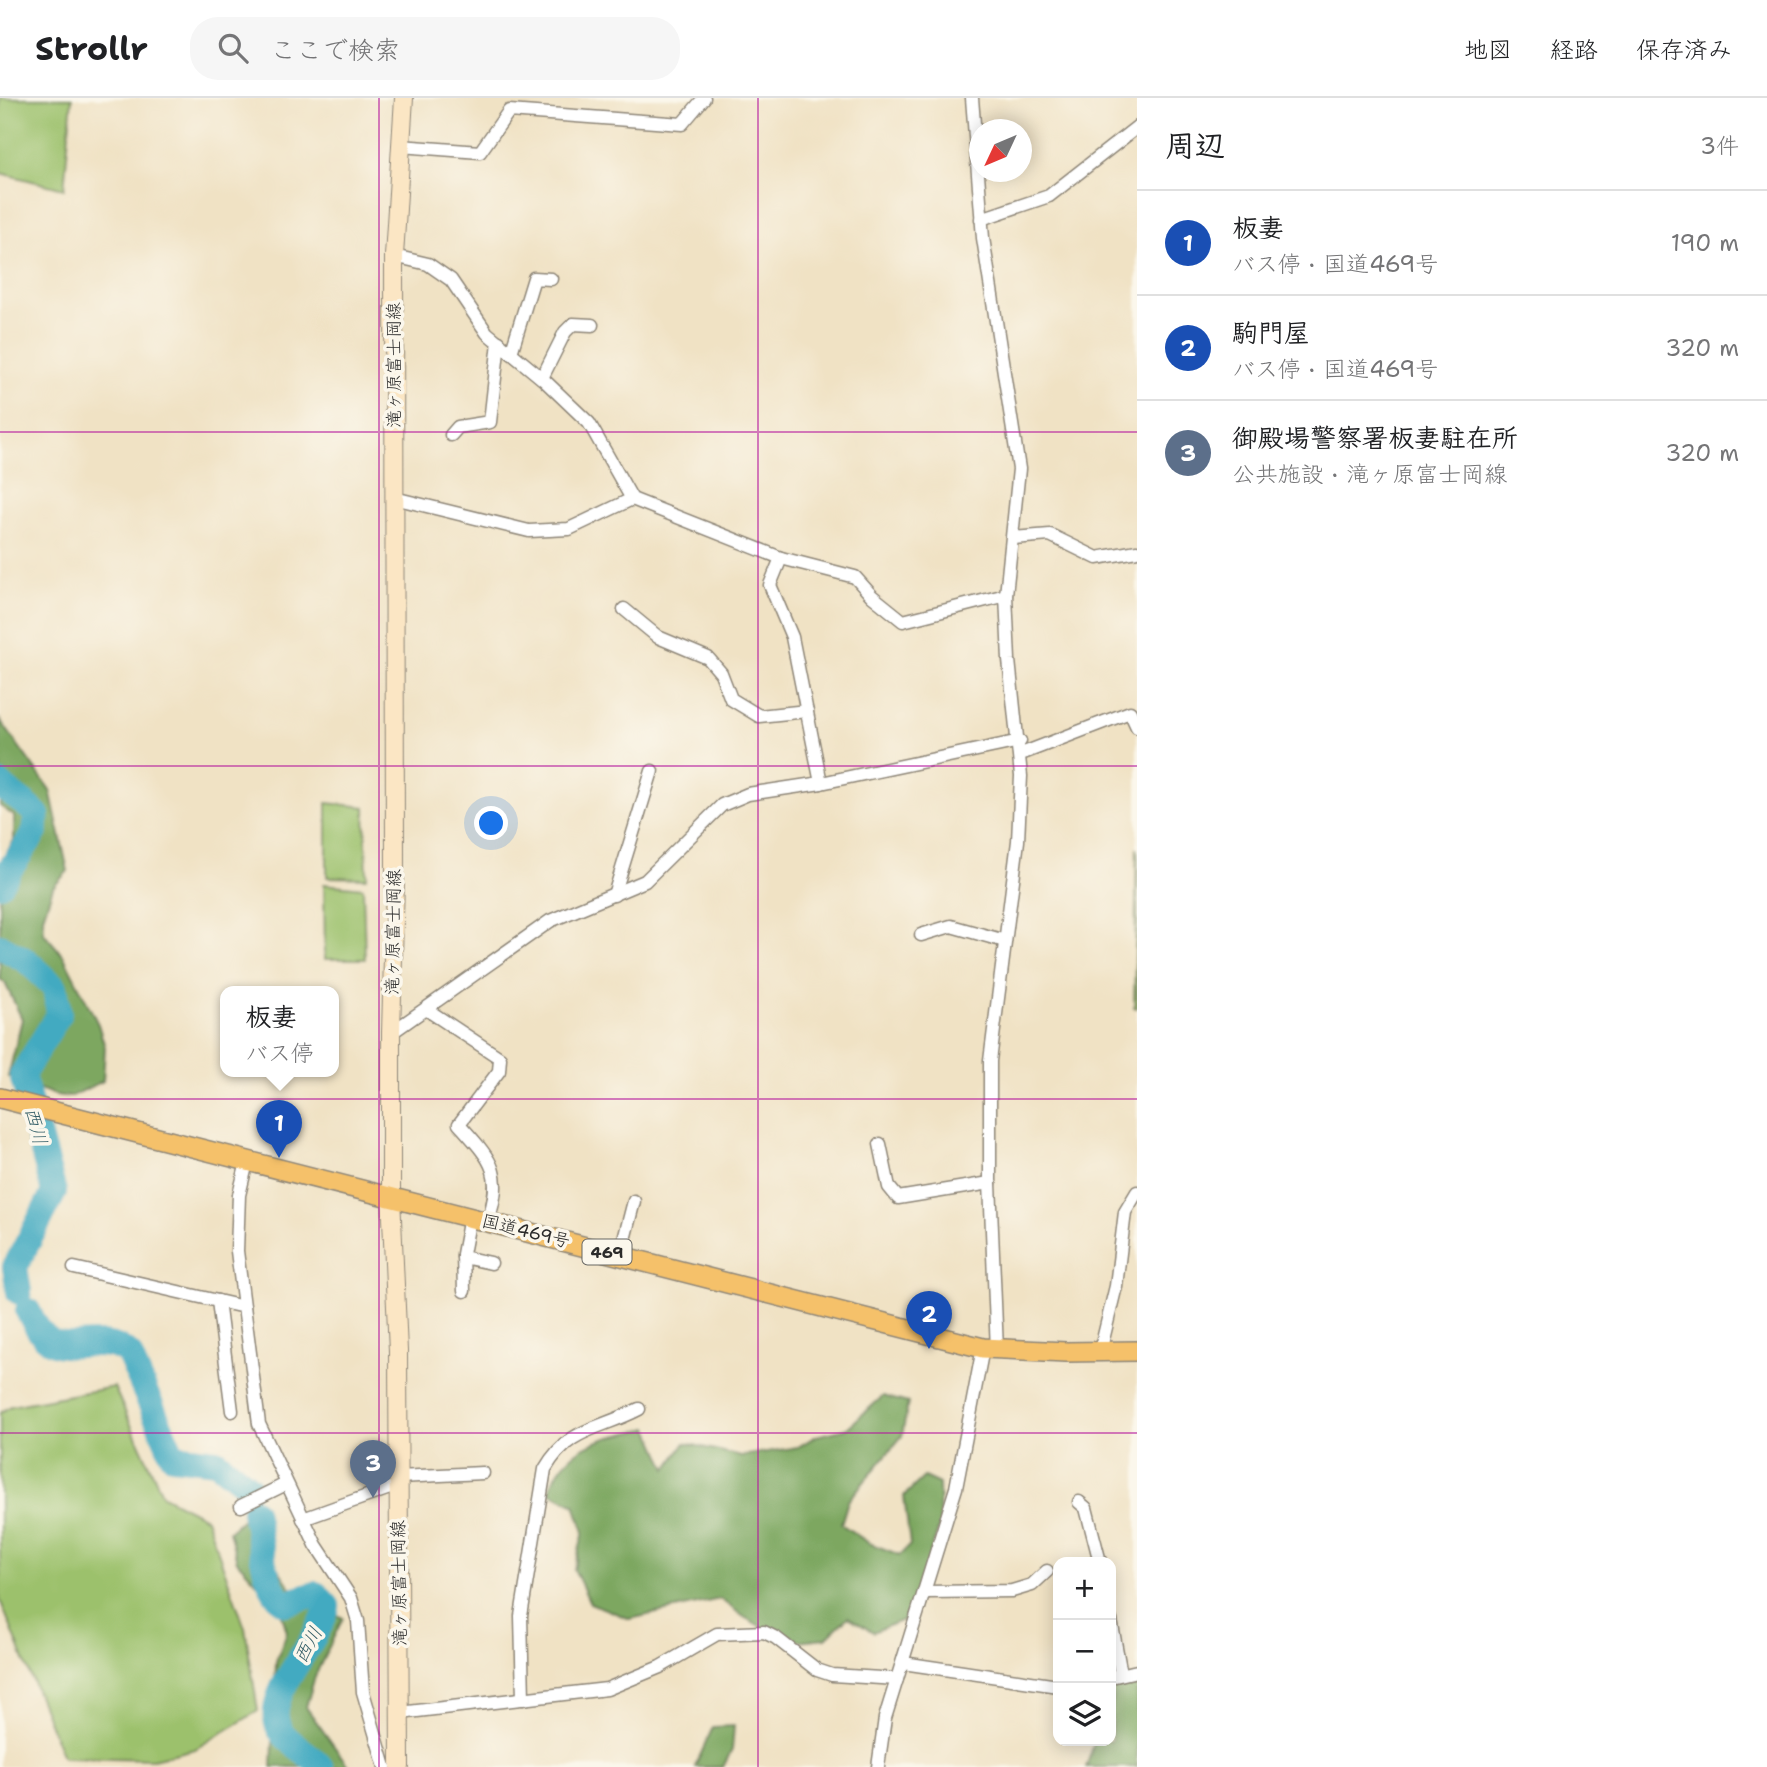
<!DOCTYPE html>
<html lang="ja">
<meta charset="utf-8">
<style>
body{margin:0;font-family:"Shantell Sans","Klee One",sans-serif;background:#f6f6f6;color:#202124}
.controls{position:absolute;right:21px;bottom:21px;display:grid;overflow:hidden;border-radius:14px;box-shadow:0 4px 18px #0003}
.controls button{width:63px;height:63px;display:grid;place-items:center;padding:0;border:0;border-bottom:2px solid #e0e0e0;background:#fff;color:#202124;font:35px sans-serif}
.compass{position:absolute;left:969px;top:21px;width:63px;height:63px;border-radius:50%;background:#fff;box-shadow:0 4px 18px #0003;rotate:226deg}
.you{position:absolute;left:492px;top:726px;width:24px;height:24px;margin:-18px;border:5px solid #fff;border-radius:50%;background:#1a73e8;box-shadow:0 0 0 10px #1a73e833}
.badge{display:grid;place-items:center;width:46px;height:46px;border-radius:50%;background:#b5179e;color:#fff;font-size:23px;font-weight:700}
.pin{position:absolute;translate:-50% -58px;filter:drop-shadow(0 2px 4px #0008)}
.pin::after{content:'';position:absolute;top:37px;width:24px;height:21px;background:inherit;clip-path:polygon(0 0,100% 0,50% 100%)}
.popup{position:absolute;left:220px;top:888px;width:119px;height:91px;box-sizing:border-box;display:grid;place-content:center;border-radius:14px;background:#fff;filter:drop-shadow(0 2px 5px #0005);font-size:23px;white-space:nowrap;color:#757577}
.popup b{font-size:26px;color:#202124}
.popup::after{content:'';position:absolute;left:50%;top:100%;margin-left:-14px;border:14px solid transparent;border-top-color:#fff}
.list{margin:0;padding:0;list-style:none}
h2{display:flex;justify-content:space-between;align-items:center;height:91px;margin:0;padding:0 28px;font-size:30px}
h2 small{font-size:23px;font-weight:400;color:#757577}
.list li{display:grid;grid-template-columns:46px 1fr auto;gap:21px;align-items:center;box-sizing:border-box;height:105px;padding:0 28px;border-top:2px solid #e0e0e0}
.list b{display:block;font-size:26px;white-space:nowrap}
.list p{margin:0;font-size:23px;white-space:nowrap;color:#757577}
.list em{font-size:23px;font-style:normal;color:#757577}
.icon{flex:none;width:38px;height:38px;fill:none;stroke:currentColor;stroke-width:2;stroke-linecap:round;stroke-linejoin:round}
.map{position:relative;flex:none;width:1137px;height:1669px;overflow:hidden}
header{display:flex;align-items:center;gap:42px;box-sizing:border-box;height:98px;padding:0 35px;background:#fff;border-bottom:2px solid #e0e0e0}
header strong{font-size:33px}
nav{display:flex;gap:38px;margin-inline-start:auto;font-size:24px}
.search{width:490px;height:63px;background:#f6f6f6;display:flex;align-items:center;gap:18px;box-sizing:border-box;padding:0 24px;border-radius:28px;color:#757577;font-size:26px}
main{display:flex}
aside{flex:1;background:#fff}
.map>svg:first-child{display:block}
.green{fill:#9cc16c;stroke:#64764c;stroke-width:2}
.forest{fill:#7da760;stroke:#546946;stroke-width:2}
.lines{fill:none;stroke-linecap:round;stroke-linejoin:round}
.river{stroke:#42aac1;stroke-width:26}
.minor-casing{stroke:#8e8678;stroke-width:15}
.secondary-casing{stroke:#8e8678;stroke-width:20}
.trunk-casing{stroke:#8e8678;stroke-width:22}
.minor{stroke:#fff;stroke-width:12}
.secondary{stroke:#fbe6c4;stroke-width:18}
.trunk{stroke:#f5c16b;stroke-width:19}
.grid{fill:none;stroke:#b5179e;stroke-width:2;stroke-opacity:0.55}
.labels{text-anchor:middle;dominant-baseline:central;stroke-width:7;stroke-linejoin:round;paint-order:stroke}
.shield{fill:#fbf7ec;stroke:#696865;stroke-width:2}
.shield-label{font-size:16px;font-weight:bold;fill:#2b2b2b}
.street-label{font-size:18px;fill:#2b2b2b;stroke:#fbf7ec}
.water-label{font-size:19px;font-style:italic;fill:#345e67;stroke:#fbf7ec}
</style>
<header>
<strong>Strollr</strong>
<div class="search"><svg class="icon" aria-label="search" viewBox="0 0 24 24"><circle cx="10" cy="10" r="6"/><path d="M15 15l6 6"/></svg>ここで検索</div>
<nav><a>地図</a><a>経路</a><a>保存済み</a></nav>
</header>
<main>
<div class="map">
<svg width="1137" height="1669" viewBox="0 0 1137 1669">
<rect width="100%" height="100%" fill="#fbf7ec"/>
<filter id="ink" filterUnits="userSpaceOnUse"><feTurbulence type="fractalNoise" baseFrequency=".0143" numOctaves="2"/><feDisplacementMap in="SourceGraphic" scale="14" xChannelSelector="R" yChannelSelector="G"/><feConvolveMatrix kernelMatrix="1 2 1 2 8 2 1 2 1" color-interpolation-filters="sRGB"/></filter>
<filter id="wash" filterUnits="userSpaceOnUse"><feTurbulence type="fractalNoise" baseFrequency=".00686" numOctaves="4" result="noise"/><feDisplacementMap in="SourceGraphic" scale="28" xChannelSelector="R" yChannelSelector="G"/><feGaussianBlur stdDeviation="1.57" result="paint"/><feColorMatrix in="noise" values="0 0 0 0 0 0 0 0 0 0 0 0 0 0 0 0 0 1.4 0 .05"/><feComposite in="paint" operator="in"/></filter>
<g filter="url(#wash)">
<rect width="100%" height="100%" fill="#f0e2c4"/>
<g class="green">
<polygon points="0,0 72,0 64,91 0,75"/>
<polygon points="327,705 365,709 367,780 327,779"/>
<polygon points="1137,750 1137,910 1134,910"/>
<polygon points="324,786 363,790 365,861 325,861"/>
<polygon points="114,1289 163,1398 206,1420 245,1530 258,1613 195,1651 153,1661 63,1659 0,1502 0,1315 11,1308"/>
</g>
<g class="forest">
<polygon points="0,622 50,692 68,773 53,789 43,819 44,835 63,857 98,926 105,949 103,983 70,999 55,997 8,979 22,921 5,885 0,881 0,777 4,760 14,742 14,718 0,708"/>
<path d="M883 1298 908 1305 902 1338 848 1403 841 1426 869 1445 900 1457 910 1447 904 1398 924 1379 939 1386 940 1426 913 1508 903 1522 873 1534 848 1519 826 1540 788 1544 744 1519 720 1501 630 1521 590 1505 574 1471 584 1434 575 1407 549 1394C566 1343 604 1341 649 1330L667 1371 685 1345 741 1358 798 1349 816 1338 846 1331Z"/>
<polygon points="243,1421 294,1494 343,1520 315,1578 306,1609 349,1669 272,1669 276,1563 287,1534 280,1510 237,1463 229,1433"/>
<polygon points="1137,1582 1137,1669 1086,1669 1095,1643 1111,1643 1113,1584"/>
<polygon points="734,1628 732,1652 723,1669 695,1669 713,1629"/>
</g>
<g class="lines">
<g class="river">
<path d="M0 686C11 698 26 704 37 717L35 734 0 786"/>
<polyline points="0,848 27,863 55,889 59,916 22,977 54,1094 15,1169 19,1194"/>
<path d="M28 1213C34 1224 40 1238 52 1244 72 1254 105 1236 129 1256L173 1358 216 1363 249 1389"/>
<path d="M254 1413C259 1437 264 1494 286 1505L316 1496 327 1508C321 1545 259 1598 280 1632 289 1646 310 1655 321 1669"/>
</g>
</g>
</g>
<g filter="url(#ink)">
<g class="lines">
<g class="minor-casing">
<g id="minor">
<polyline points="972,0 983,140 1019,371 1006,497 1009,562 1021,678 1018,743 990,963 990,1085 997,1252"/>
<polyline points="400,48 480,54 509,13 682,26 704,0"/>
<polyline points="981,121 1049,98 1137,29"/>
<polyline points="394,158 428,166 451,182 487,235 544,282 589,325 632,401 781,460 855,479 872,498 903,523 1006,497"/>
<polyline points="511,255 534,180 551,181"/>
<polyline points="542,280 565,234 573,226 592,227"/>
<polyline points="451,337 458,329 490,324 499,244"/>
<polyline points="394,400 529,433 569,431 632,401"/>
<polyline points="1013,440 1050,437 1097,460 1137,453"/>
<polyline points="781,460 770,487 792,539 821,685"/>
<polyline points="624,511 658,539 708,560 721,575 731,601 759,618 807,613"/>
<polyline points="1021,656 1130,614 1137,629"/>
<polyline points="614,797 652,673"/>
<polyline points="921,837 951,828 1005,843"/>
<path d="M426 911 500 960 499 973 459 1026C492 1063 504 1073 488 1123"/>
<polyline points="391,935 550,823 645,783 722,707 748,696 821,685 1020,643"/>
<polyline points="880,1046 889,1089 898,1100 990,1085"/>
<polyline points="247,1064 239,1097 237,1153 259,1326 316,1447 351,1500 358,1523 363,1594 385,1669"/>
<polyline points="620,1157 634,1103"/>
<polyline points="463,1159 491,1165"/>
<polyline points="74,1170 244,1209"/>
<polyline points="464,1193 463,1156 470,1119"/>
<polyline points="218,1203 232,1313"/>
<polyline points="1100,1254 1116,1188 1125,1114 1137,1094"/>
<polyline points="398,1379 483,1375"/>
<polyline points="1079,1404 1086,1410 1100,1464"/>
<polyline points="241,1408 286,1386"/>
<polyline points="303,1421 398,1387"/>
<polyline points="926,1494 1012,1493 1032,1487 1047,1473"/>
<polyline points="1111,1522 1121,1576"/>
<polyline points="903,1565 1058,1588"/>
<polyline points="1111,1579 1137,1573"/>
<path d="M523 1601 521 1518 545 1371C569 1329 599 1332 639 1311"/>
<polyline points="400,1615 607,1591 660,1569 717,1536 764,1534 776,1540 817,1572 832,1577 897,1581"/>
<polyline points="878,1669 885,1620 956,1390 983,1250"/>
</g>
</g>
<g class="secondary-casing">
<polyline id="secondary" points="400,1669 398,1253 391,1099 391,935 395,783 394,158 404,0"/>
</g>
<g class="trunk-casing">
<polyline id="trunk" points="0,1000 983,1250 1066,1254 1137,1253"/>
</g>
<use href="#minor" class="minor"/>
<use href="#secondary" class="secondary"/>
<use href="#trunk" class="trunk"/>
</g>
</g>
<path class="grid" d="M379 0V1669M758 0V1669M0 334H1137M0 668H1137M0 1001H1137M0 1335H1137"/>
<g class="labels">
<rect class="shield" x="582.5" y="1141.5" width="49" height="25" rx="5"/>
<g class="shield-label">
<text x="607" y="1154">469</text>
</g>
<g class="street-label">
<text transform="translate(394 267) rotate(-90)">滝ヶ原富士岡線</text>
<text transform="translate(393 834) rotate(-89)">滝ヶ原富士岡線</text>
<text transform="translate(526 1133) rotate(14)">国道469号</text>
<text transform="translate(399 1485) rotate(-91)">滝ヶ原富士岡線</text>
</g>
<g class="water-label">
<text transform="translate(36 1028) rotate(75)">西川</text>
<text transform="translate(308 1547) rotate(-62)">西川</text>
</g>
</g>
</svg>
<div class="controls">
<button>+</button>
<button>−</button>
<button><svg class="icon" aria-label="layers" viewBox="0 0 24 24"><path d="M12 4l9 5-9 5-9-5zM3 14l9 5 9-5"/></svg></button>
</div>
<svg class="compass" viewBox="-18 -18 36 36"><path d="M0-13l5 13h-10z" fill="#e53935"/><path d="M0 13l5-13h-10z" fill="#757577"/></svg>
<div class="you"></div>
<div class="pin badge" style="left:279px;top:1060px;background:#1a4fb4">1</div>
<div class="popup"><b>板妻</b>バス停</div>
<div class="pin badge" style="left:929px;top:1251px;background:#1a4fb4">2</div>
<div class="pin badge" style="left:373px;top:1400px;background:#5c6f8a">3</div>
</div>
<aside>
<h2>周辺<small>3件</small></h2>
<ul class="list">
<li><span class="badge" style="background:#1a4fb4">1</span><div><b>板妻</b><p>バス停 · 国道469号</p></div><em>190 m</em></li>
<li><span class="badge" style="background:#1a4fb4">2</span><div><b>駒門屋</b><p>バス停 · 国道469号</p></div><em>320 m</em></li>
<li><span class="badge" style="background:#5c6f8a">3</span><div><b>御殿場警察署板妻駐在所</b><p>公共施設 · 滝ヶ原富士岡線</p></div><em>320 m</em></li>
</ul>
</aside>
</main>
